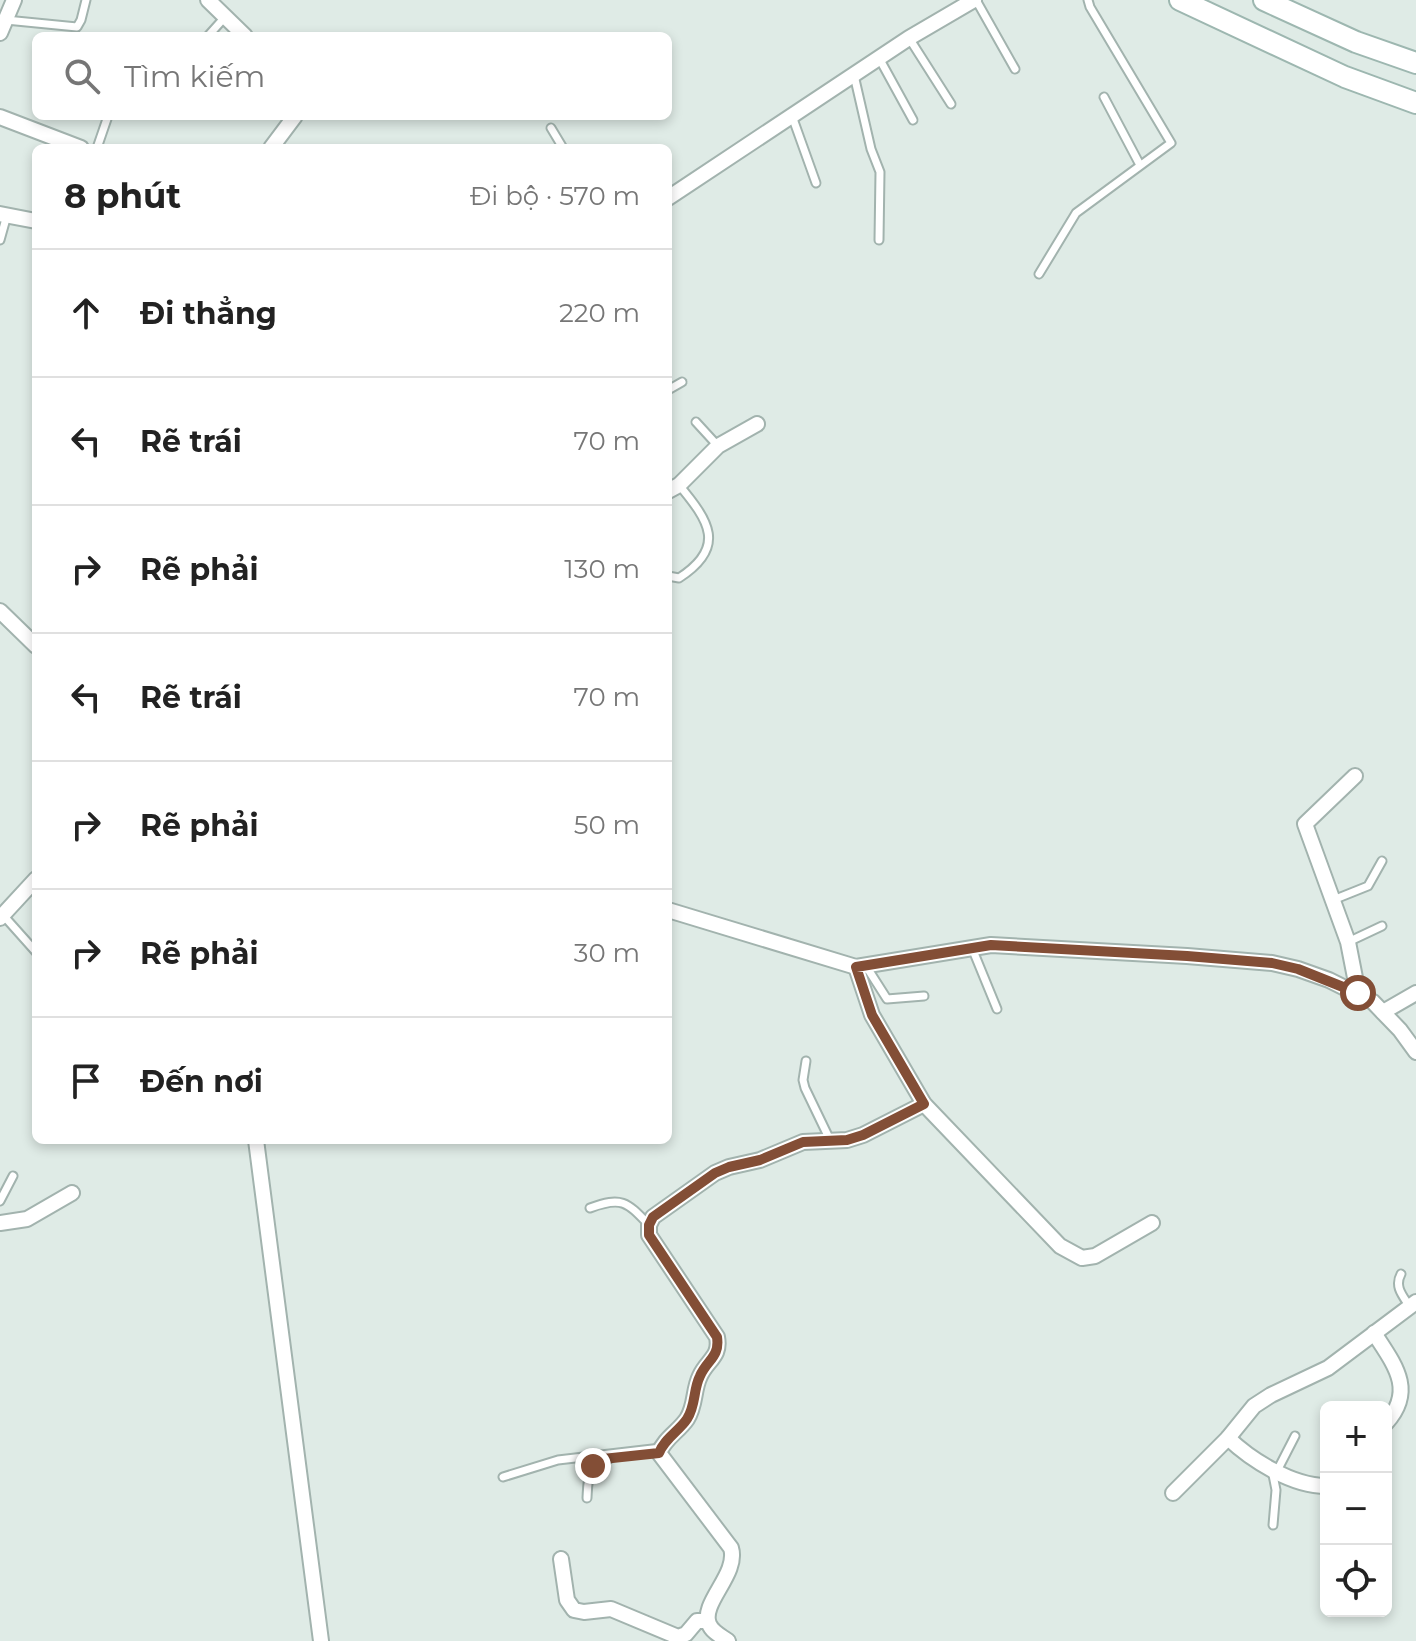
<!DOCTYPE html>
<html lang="vi">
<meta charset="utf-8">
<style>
body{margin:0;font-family:Montserrat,sans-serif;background:#f2f2f2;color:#222}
.controls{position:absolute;right:24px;bottom:24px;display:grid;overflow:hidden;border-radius:12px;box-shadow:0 4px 12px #0003}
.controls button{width:72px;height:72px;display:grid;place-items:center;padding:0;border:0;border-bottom:2px solid #e0e0e0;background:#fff;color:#222;font:40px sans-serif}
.stop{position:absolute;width:24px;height:24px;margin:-18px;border:6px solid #834e36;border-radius:50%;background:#fff}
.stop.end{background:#834e36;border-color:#fff;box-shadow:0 2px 8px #0008}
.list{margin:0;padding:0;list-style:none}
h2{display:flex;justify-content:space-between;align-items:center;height:104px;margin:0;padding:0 32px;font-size:34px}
h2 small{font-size:26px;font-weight:400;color:#767676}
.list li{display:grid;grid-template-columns:52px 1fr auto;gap:24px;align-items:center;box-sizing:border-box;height:128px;padding:0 32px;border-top:2px solid #e0e0e0}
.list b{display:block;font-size:30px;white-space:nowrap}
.list em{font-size:26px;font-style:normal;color:#767676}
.icon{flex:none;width:44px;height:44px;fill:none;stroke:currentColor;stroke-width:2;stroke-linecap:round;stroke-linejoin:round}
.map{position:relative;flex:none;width:1416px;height:1641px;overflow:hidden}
.search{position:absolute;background:#fff;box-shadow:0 4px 12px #0003;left:32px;top:32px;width:640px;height:88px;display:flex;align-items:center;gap:20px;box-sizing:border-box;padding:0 28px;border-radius:12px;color:#767676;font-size:30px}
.panel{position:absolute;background:#fff;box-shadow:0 4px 12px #0003;left:32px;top:144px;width:640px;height:1000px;border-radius:12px}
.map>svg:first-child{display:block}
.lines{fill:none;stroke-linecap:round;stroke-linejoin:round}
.lane-casing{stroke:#a2b3ae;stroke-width:11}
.street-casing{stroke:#a2b3ae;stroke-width:18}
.secondary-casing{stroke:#9db7b0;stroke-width:24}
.lane{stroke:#fff;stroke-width:7}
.street{stroke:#fff;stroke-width:14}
.secondary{stroke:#fff;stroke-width:20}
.route{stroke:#834e36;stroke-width:10}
</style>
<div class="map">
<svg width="1416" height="1641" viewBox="0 0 1416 1641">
<rect width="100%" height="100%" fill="#dfebe6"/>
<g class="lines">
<g class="lane-casing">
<g id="lane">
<polyline points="976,0 1015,69"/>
<polyline points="6,20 77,27 81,20 86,0"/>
<polyline points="208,36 225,17"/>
<polyline points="909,38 951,104"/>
<polyline points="879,58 913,120"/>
<polyline points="854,75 871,149 880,172 879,240"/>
<polyline points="1104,97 1140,165"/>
<polyline points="792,116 816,183"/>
<polyline points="551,128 563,148"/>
<polyline points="97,148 108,116"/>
<polyline points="0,240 7,215"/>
<polyline points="1039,274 1076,213 1171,143 1090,7 1088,0"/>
<polyline points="668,390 682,382"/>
<polyline points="696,422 718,446"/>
<path d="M668 576 679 578C727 547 709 521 679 485"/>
<polyline points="1333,900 1368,886 1382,861"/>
<polyline points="3,915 36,952"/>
<polyline points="1348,942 1382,926"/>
<polyline points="972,948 997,1009"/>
<polyline points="866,966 887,999 924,996"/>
<polyline points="806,1061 803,1080 805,1088 830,1140"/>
<polyline points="0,1201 13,1176"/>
<path d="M590 1208C622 1196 627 1202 649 1225"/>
<path d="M1401 1274C1394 1287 1403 1296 1410 1307"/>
<polyline points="1272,1470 1276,1490 1273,1525"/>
<polyline points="1277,1471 1295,1436"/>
<polyline points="503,1477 558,1460 661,1448"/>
<path d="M587 1498C588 1480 587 1462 609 1459"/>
</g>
</g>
<g class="street-casing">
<g id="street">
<polyline points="208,0 245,36"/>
<polyline points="0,33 14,0"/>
<polyline points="0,117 81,148"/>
<polyline points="271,148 295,116"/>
<polyline points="668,198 909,38 974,0"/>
<polyline points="0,214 36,221"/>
<polyline points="668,491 679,485 718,446 757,424"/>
<polyline points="0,611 36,646"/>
<polyline points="1355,776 1305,824 1348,942 1358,993"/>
<polyline points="668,910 856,967 991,945 1187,956 1272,963 1298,969 1329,980 1373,1002 1400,1030 1416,1052"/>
<polyline points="0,918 36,879"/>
<polyline points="856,967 872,1015 924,1104 1060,1246 1082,1258 1095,1256 1152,1223"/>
<polyline points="1383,1012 1416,993"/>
<polyline points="256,1140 321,1641"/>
<polyline points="0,1223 27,1219 72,1193"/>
<path d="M1374 1333C1394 1364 1416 1390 1386 1423"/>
<path d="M1228 1438C1251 1460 1292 1486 1326 1486"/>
<polyline points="1173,1493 1228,1438 1254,1406 1271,1395 1328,1368 1416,1302"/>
<polyline points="561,1559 567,1600 574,1610 584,1612 611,1609 678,1637 686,1634 697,1621 707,1621"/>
<path d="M728 1641C721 1636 712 1632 709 1624 700 1603 739 1574 731 1548L659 1453C664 1439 679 1431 687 1419 696 1405 693 1390 700 1376 707 1360 721 1357 717 1337L649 1235V1225L653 1217 715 1173 729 1167 760 1160 803 1142 847 1140 863 1135 924 1104"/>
</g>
</g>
<g class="secondary-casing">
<g id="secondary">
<polyline points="1180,0 1345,77 1416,103"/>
<polyline points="1264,0 1356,42 1416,63"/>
</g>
</g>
<use href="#lane" class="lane"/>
<use href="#street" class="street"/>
<use href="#secondary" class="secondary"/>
</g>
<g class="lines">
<path class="route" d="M593 1466 603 1459 659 1453C664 1439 679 1431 687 1419 696 1405 693 1390 700 1376 707 1360 720 1357 717 1337L649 1235V1225L653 1217 715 1173 729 1167 760 1160 803 1142 847 1140 863 1135 924 1104 872 1015 856 967 991 945 1187 956 1272 963 1298 969 1358 993"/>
</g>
</svg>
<div class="controls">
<button>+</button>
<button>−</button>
<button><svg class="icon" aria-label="locate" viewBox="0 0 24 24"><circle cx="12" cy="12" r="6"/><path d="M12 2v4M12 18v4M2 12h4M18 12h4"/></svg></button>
</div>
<div class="stop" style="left:1358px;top:993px"></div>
<div class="stop end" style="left:593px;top:1466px"></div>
<div class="search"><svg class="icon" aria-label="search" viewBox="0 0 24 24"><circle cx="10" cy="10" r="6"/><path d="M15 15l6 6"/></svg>Tìm kiếm</div>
<section class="panel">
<h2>8 phút<small>Đi bộ · 570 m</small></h2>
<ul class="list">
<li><svg class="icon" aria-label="ahead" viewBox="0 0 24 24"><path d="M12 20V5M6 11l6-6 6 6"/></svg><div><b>Đi thẳng</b></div><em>220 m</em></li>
<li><svg class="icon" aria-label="left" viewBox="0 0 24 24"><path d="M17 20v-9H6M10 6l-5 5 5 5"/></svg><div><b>Rẽ trái</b></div><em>70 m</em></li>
<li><svg class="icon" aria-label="right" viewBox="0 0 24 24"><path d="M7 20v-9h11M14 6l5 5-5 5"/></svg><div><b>Rẽ phải</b></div><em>130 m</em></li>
<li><svg class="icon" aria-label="left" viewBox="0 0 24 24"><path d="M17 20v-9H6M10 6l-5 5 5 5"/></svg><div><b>Rẽ trái</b></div><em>70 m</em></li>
<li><svg class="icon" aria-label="right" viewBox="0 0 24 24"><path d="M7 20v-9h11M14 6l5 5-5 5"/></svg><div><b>Rẽ phải</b></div><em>50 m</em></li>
<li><svg class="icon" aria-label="right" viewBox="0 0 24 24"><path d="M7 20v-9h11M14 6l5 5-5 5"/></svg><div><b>Rẽ phải</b></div><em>30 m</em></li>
<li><svg class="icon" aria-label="arrive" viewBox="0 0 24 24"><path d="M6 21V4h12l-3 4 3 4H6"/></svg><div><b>Đến nơi</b></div></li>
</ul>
</section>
</div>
